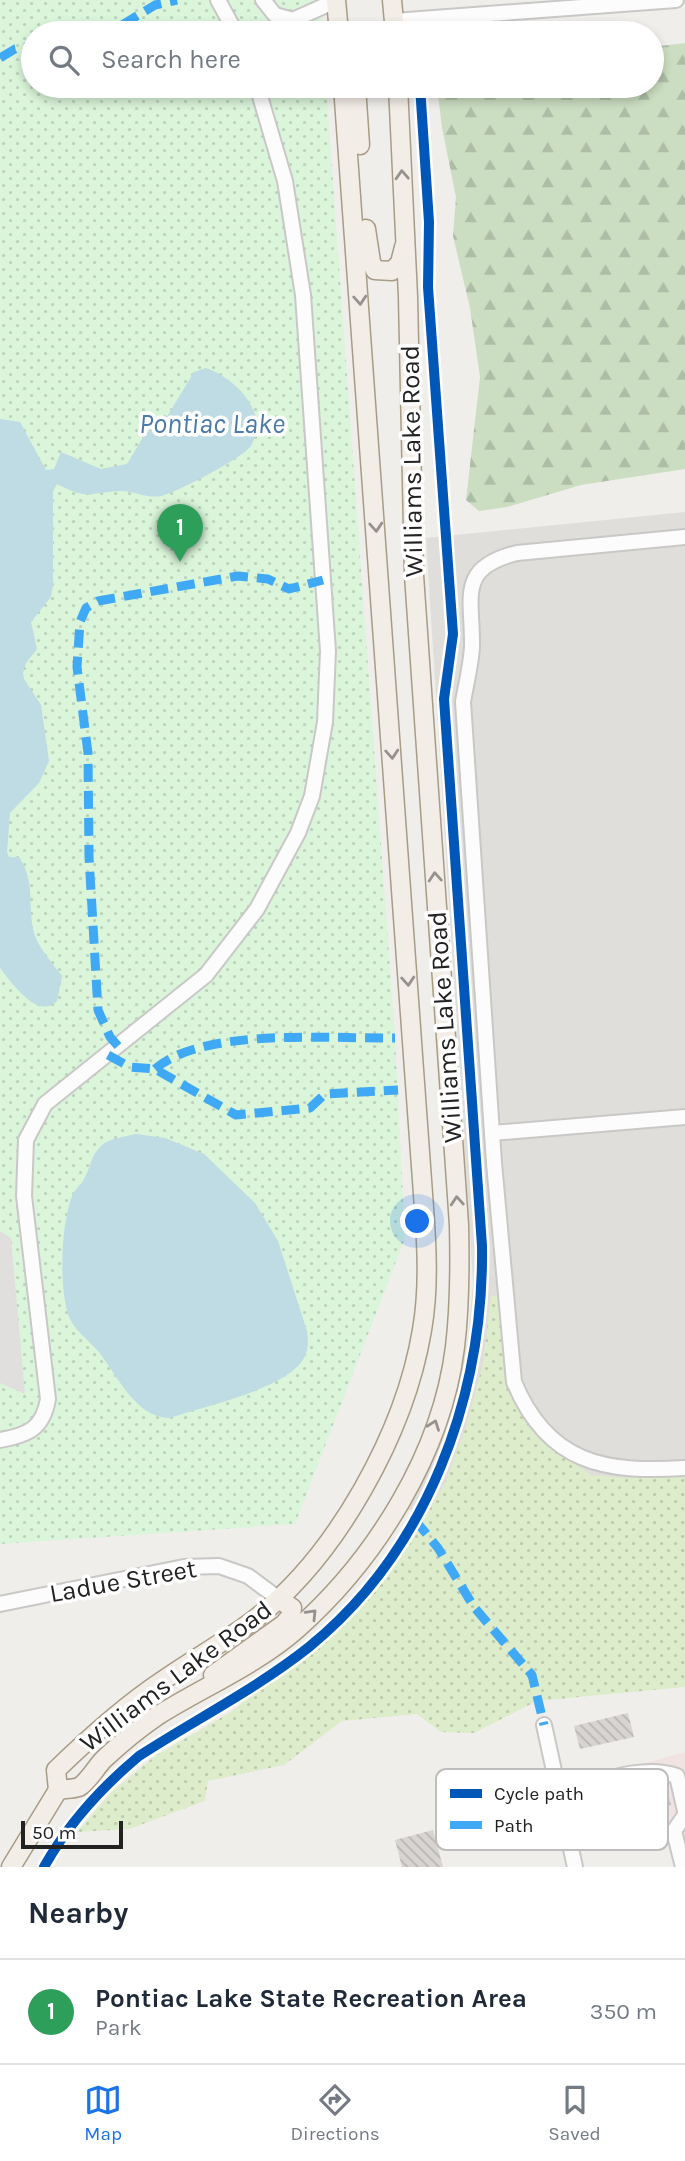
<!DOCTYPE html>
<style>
body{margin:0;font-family:Karla,sans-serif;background:#f6f6f7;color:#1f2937}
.scale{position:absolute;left:21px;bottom:18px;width:102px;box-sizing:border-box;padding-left:7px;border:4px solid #222;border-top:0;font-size:19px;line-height:24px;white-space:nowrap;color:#222;-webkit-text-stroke:5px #fff;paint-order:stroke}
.you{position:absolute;left:418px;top:1222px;width:24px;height:24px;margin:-18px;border:5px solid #fff;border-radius:50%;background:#1a73e8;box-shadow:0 0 0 10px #1a73e833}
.badge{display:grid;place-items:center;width:46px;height:46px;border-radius:50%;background:#1a73e8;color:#fff;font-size:23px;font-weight:700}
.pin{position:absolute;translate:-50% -58px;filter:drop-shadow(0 2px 4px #0008)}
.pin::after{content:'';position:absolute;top:37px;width:24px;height:21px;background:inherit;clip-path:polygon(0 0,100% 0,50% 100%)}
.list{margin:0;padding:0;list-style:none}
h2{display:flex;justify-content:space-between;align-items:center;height:91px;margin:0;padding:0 28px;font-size:30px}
h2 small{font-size:23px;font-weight:400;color:#747a83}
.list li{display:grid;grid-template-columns:46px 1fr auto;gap:21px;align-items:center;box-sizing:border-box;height:105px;padding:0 28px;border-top:2px solid #e0e1e3}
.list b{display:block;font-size:26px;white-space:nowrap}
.list p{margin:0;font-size:23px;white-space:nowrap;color:#747a83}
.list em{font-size:23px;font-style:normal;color:#747a83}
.icon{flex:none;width:38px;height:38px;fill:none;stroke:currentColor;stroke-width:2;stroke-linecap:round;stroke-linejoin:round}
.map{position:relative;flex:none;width:685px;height:1867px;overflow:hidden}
.search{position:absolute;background:#fff;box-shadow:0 4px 10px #0003;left:21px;right:21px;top:21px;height:77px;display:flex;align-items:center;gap:18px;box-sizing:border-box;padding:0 24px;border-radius:38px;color:#747a83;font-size:26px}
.sheet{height:196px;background:#fff}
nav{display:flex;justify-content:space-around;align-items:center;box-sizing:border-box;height:98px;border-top:2px solid #e0e1e3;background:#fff;font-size:19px;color:#747a83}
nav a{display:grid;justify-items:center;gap:4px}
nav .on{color:#1a73e8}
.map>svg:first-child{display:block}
.commercial{fill:#f1e3e1}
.airport{fill:#e0deda}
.grass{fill:url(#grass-dots)}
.forest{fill:url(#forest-firs)}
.park{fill:url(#park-dots)}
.parking{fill:#e0dfde}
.water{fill:#bfdbe3}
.building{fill:url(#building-back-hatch)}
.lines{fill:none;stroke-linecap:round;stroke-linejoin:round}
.minor-casing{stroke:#c9c8c7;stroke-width:18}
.major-casing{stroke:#a79c86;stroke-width:21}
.path{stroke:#dccecd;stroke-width:2.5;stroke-dasharray:3.5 3.5;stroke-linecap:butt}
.minor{stroke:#fdfcfc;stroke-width:14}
.major{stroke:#f3ede7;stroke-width:18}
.quiet{stroke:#3fa9f5;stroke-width:9;stroke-dasharray:18 9;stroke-linecap:butt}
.cycleway-casing{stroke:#fff;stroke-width:15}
.cycleway{stroke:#0057b8;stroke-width:10}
.oneway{stroke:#95928e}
.labels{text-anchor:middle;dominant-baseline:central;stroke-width:7;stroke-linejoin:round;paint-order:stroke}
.street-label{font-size:26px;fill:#222;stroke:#fff}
.water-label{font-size:28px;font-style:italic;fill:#4a7aab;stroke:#fff}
.key{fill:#fff;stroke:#bdbdbd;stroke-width:2}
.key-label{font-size:19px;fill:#222}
</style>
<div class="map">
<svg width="685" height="1867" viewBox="0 0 685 1867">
<defs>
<pattern id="grass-dots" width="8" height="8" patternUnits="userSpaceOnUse" patternTransform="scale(1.75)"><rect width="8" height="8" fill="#ddeccb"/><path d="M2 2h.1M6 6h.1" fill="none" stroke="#bdcaae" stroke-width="1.8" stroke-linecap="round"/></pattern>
<pattern id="forest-firs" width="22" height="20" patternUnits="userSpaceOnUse" patternTransform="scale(1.75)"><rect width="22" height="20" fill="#cbdec1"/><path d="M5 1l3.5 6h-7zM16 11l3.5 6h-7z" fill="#aebea6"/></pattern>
<pattern id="park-dots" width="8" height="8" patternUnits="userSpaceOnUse" patternTransform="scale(1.75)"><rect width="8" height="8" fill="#daf5da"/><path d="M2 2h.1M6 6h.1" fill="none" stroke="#bbd2bb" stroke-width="1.8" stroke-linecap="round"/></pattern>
<pattern id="building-back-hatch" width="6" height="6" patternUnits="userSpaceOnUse" patternTransform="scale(1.75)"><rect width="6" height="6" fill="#d7d4d2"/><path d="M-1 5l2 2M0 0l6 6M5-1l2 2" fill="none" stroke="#b8b6b4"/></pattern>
</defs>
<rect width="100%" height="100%" fill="#f0eeeb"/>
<polygon class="commercial" points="685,1752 685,1844 660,1845 654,1835 609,1843 600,1836 585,1780"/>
<polygon class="airport" points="685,512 685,1491 407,1510 428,1469 455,1396 468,1338 473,1283 426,538"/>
<polygon class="grass" points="505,1295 519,1405 551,1446 591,1475 628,1478 685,1475 685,1687 537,1701 474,1733 441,1732 417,1714 342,1721 284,1765 208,1781 205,1801 129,1829 77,1832 111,1792 155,1756 229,1713 348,1621 402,1554 444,1485 467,1424 483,1363 491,1296"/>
<polygon class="forest" points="685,43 685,469 581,485 507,507 479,511 466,500 480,377 470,308 453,236 456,197 442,128 437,86 652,86 652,47"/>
<polygon class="park" points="0,0 319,0 322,33 33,33 33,86 326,86 395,1038 405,1238 295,1524 0,1544"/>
<polygon class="parking" points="0,1231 11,1238 25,1394 0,1383"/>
<g class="water">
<path d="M206 368C235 378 272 414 250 447 242 458 176 493 161 496 147 499 133 490 119 491 86 493 89 500 57 484L53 491V585L51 597 31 622 37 649 26 663 23 673 24 679 41 705 49 761 39 783 10 813 7 852 9 857H19C36 882 27 906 34 933 38 947 53 964 62 976L57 1001C38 1021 11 982 0 968V419L20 422 46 470 54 469 61 452 101 469 127 464 145 434 168 415 194 372Z"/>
<path d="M136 1134 165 1138 204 1154 255 1203 278 1241 307 1331C308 1340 309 1349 304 1358 286 1390 202 1406 170 1418 135 1418 116 1373 98 1351 87 1338 74 1331 68 1314 59 1285 61 1225 72 1196 74 1189 81 1186 84 1179 91 1167 90 1157 101 1146 109 1138 125 1137 136 1134Z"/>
</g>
<g class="building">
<polygon points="628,1713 634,1737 580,1749 574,1726"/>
<polygon points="632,1786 635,1800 668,1791 671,1805 640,1812 644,1829 612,1834 602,1793"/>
<polygon points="433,1830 443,1867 402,1867 395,1840"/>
</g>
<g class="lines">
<g class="minor-casing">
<g id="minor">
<polyline points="218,0 236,33"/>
<polyline points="263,0 275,15 293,20 324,6 328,0"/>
<polyline points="394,21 676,0"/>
<path d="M685 537 517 553C456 568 473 598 472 647 471 665 466 684 463 702L494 1163 514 1382C548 1464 605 1473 685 1468"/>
<polyline points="492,1133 685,1117"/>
<path d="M0 1440C29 1435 43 1428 48 1399L24 1196 26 1140 45 1104 206 975 257 909 298 833 312 796 325 722 328 651 303 295 285 181 257 86"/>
<polyline points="0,1604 184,1567 219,1566 248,1576 279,1599"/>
<polyline points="544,1725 575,1867"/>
<path d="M559 1793C595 1784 641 1763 677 1776L685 1811"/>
<polyline points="683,1867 674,1831 685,1815"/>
</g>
</g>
<g class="major-casing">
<g id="major">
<polyline points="336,0 339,33"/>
<polyline points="392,0 395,33"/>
<polyline points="356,86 360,145"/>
<polyline points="366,229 371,262 375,270 392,271 400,263 404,247"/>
<polyline points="213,1675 284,1624 291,1616 292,1608 279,1599"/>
<path d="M58 1790C63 1789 74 1789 79 1787 88 1782 96 1767 104 1759 121 1743 138 1729 157 1716 203 1687 256 1665 297 1629 376 1559 442 1453 455 1347 460 1306 460 1266 459 1225L414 575 408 297 398 86"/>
<path d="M11 1867 58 1790 56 1770C89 1738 123 1707 162 1681 192 1660 225 1642 255 1619 337 1556 405 1432 422 1330 429 1290 427 1249 424 1208L343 86"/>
</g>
</g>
<polyline class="path" points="413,1519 415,1520"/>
<use href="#minor" class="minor"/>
<use href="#major" class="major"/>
<g class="quiet">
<polyline points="69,33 82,28 122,25 155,5 177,0"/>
<polyline points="0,58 15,49 33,46"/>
<polyline points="118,1046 110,1037 98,1010 89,857 88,753 77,667 80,622 86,608 98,601 238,576 268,579 289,589 323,580"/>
<polyline points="108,1055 130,1067 155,1069 236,1115 310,1108 325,1094 398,1090"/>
<path d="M155 1069C203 1027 331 1039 395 1038"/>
<polyline points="415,1520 438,1548 474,1607 532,1675 544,1725"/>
</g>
<g class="cycleway-casing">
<path id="cycleway" d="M44 1867C68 1824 102 1787 139 1756 196 1719 256 1689 309 1647 428 1550 484 1396 482 1246L444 699 453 634 428 287 429 222 420 86"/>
</g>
<use href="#cycleway" class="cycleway"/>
</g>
<defs><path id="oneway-chevron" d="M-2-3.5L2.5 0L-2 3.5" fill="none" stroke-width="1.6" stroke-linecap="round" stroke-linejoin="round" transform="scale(1.75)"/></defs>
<g class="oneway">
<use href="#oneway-chevron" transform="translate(402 175) rotate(-93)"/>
<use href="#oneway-chevron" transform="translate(360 300) rotate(86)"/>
<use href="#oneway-chevron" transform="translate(376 527) rotate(86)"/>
<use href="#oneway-chevron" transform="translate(392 754) rotate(86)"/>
<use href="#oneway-chevron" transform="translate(435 877) rotate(-94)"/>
<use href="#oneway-chevron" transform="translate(408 981) rotate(86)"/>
<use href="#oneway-chevron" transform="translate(457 1201) rotate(-94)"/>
<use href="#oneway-chevron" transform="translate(434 1425) rotate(-70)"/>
<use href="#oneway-chevron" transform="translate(312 1614) rotate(-46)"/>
</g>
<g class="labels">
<g class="street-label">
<text transform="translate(412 461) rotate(-91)">Williams Lake Road</text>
<text transform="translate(445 1027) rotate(-94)">Williams Lake Road</text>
<text transform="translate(123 1581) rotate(-10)">Ladue Street</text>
<text transform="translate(176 1676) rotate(-37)">Williams Lake Road</text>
</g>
<g class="water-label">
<text x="212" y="423">Pontiac Lake</text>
</g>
</g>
<rect x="436" y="1769" width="232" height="81" rx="10" class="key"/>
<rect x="450" y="1789" width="32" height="9" fill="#0057b8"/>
<rect x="450" y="1821" width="32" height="8" fill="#3fa9f5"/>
<g class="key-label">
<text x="494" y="1800">Cycle path</text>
<text x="494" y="1832">Path</text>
</g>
</svg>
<div class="scale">50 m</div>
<div class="you"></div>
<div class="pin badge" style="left:180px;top:562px;background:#2e9e5b">1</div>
<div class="search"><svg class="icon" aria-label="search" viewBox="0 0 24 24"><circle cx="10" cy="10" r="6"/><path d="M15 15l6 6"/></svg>Search here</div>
</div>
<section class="sheet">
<h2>Nearby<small></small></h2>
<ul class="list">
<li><span class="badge" style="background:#2e9e5b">1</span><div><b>Pontiac Lake State Recreation Area</b><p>Park</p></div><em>350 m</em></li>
</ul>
</section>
<nav>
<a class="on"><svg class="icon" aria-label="map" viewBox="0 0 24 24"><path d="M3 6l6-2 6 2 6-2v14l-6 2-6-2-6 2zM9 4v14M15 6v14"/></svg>Map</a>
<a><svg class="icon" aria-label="directions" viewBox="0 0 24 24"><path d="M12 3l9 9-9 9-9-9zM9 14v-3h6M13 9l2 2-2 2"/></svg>Directions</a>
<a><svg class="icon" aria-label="saved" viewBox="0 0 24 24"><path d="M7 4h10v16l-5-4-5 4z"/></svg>Saved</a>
</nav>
